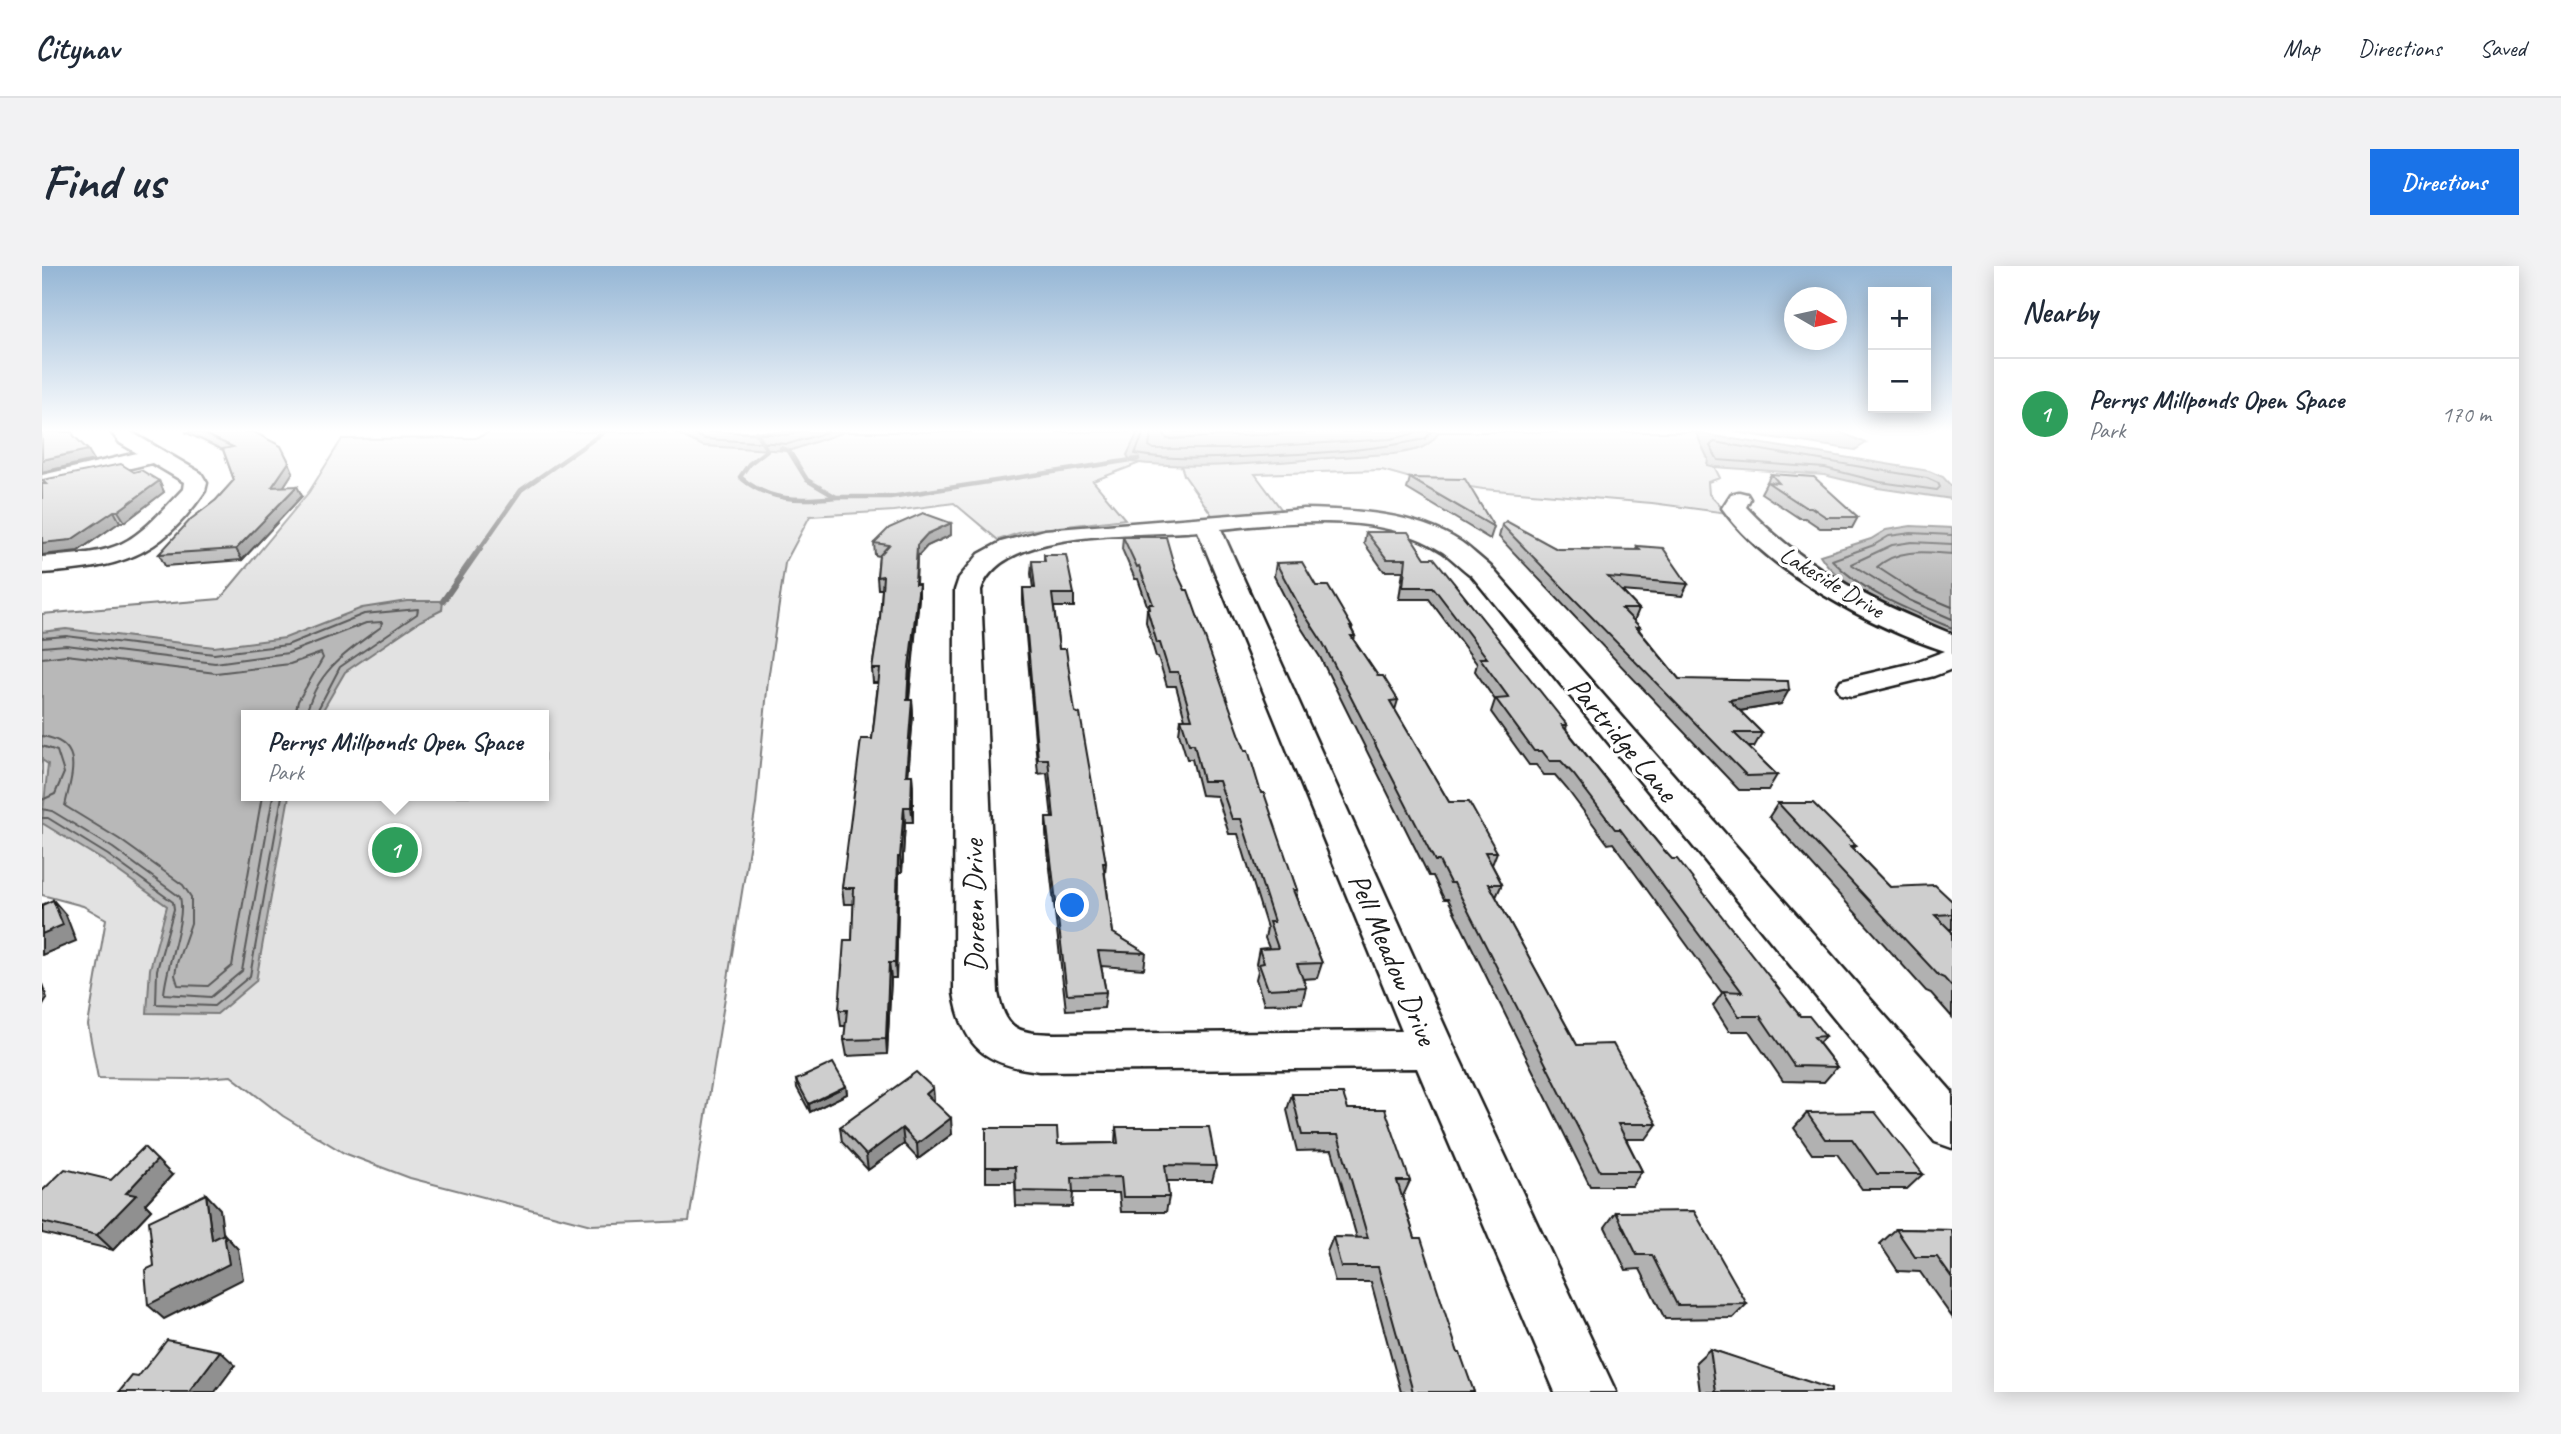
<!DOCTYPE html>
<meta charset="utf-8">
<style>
body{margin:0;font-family:Caveat,sans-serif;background:#f2f2f3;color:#1f2937}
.controls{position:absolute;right:21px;top:21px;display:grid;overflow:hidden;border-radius:0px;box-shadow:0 4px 18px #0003}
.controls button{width:63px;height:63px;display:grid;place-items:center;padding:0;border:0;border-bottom:2px solid #e0e1e3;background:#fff;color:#1f2937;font:35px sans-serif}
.compass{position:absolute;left:1742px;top:21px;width:63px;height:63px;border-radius:50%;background:#fff;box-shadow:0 4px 18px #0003;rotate:99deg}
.you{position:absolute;left:1031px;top:640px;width:24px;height:24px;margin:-18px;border:5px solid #fff;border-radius:50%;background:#1a73e8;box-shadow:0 0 0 10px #1a73e833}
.badge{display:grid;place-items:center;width:46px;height:46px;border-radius:50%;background:#1a73e8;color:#fff;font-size:23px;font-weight:700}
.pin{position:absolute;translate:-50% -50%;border:4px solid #fff;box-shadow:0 2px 7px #0006}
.popup{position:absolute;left:199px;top:444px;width:308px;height:91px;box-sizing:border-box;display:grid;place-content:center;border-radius:0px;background:#fff;filter:drop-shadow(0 2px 5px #0005);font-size:23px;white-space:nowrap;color:#747a83}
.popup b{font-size:26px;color:#1f2937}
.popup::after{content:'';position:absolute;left:50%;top:100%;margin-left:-14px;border:14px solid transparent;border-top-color:#fff}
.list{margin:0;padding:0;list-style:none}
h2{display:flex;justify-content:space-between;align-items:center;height:91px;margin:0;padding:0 28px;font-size:30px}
h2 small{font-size:23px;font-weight:400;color:#747a83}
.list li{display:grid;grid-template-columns:46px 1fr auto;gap:21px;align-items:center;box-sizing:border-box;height:112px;padding:0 28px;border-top:2px solid #e0e1e3}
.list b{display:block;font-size:26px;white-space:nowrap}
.list p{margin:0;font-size:23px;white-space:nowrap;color:#747a83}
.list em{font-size:23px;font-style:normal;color:#747a83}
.map{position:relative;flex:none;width:1910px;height:1126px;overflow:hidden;border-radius:0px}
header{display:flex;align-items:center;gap:42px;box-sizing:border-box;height:98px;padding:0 35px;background:#fff;border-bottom:2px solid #e0e1e3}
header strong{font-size:33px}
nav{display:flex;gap:38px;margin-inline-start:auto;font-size:24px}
.intro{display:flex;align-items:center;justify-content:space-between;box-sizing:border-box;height:168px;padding:0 42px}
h1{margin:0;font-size:49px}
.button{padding:18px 32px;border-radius:0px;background:#1a73e8;color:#fff;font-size:24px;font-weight:700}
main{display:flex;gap:42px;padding:0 42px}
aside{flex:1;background:#fff;border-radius:0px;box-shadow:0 4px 18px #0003}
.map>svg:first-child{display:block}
.green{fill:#e2e2e2;stroke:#7f7f7f;stroke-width:2;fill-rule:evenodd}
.water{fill:#b8b8b8;stroke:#7a7a7a;stroke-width:2}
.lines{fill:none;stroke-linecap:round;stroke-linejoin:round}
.shore{stroke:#5a5a5a;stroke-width:2}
.stream-far1{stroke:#7a7a7a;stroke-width:4.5}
.stream{stroke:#7a7a7a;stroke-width:6}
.minor-casing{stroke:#1c1c1c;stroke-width:5}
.minor{fill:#fff;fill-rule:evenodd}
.wall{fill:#b1b1b1;stroke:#1c1c1c;stroke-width:2}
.shaded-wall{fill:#909090;stroke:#1c1c1c;stroke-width:2}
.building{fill:#cecece;stroke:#1c1c1c;stroke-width:2}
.labels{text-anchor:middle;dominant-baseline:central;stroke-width:7;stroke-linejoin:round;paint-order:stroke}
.far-street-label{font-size:24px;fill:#1c1c1c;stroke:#fff}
.street-label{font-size:30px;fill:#1c1c1c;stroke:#fff}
</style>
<header>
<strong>Citynav</strong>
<nav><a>Map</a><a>Directions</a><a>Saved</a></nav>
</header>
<div class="intro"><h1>Find us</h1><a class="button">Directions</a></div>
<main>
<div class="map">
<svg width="1910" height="1126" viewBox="0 0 1910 1126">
<rect width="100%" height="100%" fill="#fff"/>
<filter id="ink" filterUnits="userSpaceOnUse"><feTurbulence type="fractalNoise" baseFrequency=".0143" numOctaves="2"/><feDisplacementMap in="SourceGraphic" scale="14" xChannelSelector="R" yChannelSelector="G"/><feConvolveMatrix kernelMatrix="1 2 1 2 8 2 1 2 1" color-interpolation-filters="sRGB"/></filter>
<g filter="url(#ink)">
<path class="green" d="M448 166H1662L1667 190 1678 212 1666 216 1667 228 1685 247 1610 237 1441 223 1365 211 1340 204 1213 208 1248 255 1179 262 1142 209 1137 193 1116 190 1051 215 1083 253 983 265 956 274 912 237 852 245 768 250 743 297 726 414 714 539 647 955 549 959 368 912 302 887 241 850 189 810 147 813 56 812 46 759 64 653 41 640 0 629V348L178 333 267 226 300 173 434 172ZM204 449H502V530H204Z"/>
<g class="water">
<polygon points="631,166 802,166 747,185 661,180"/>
<path d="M1096 166H1397C1386 184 1371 185 1351 188 1264 191 1175 207 1089 196L1085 189Z"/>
<polygon points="1693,166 1798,166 1824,177 1813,184"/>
<polygon points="1654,167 1887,205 1901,211 1910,221 1910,233 1836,222 1782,209 1673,201 1665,199 1666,193"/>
<path d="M1869 260 1910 262V370C1872 354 1799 325 1778 289L1829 273 1844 264Z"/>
<polygon points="365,335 401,335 400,344 378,355 303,406 278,449 204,449 204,530 247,530 214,715 175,748 105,747 108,703 125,640 62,595 0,557 6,498 0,494 0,366 24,363 172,381 243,372 320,342"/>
</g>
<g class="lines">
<g class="shore">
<polyline points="647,166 663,173 746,178 786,166"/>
<polyline points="686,166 745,169 757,166"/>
<path d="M1102 166 1093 188C1133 195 1176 192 1217 190 1272 187 1329 185 1383 173L1389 166"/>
<polyline points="1110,166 1107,180 1112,183 1183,183 1349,173 1379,166"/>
<polyline points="1121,166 1125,173 1279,166"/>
<polygon points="1672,176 1885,212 1896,217 1898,221 1895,224 1838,216 1783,202 1676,194 1668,180"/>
<path d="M1910 269 1869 267 1847 270 1832 279 1790 294C1821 327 1869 345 1910 362"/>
<polyline points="1910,278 1870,276 1850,279 1809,298 1867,334 1910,353"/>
<path d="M1910 288C1883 286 1857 282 1835 301L1872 325 1910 341"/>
<polyline points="0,372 24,370 172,388 245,379 322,348 376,343 375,348 298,401 273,449"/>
<path d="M0 381 24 379 173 397 246 387 324 357 340 356 339 361C306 385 274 405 264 449"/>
<polyline points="0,392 24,389 174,407 248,398 279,387 281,392 256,435 253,449"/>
<path d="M0 470C44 477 29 510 23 540L77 573 141 619 149 631V657L135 697 133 709 136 719 166 720 190 700 220 530"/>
<polyline points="0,480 15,485 22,507 13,528 0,534"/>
<path d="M0 543 10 545 71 582 138 631C144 653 124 700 122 728L169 731 200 705 231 530"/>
<polyline points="0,552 6,552 66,589 131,636 132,643 115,704 114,738 172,740 208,710 240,530"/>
</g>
<g class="stream-far1">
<path d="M714 166 725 184 707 198 698 211C727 236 758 235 794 231"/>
<polyline points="739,182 747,185 765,214 794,231 848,231 1096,193"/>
<polyline points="437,284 479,224 562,166"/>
</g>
<polyline class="stream" points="401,335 438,282"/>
<g class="minor-casing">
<g id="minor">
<path d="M69 166H89L159 207 165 217 163 225C116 293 78 301 0 307V291C81 286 86 282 141 223L142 216 110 197 0 223V209L95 187 78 177Z"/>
<path d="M1697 226 1705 228 1708 233 1704 241C1761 302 1834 337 1910 368V403L1892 410 1810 430 1799 428 1795 421 1799 414 1871 397 1903 385C1831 362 1724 305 1680 242L1689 228Z"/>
<path d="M1262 243C1315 244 1373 247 1419 276 1429 283 1438 292 1448 300L1910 826V882L1893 876 1430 310C1420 303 1411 293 1401 286 1337 244 1250 256 1179 263L1413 783 1574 1126H1513L1375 802 997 805C943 799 921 781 912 727L913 324 917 312 937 288 959 276 1003 264ZM1156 265 1360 765 1014 768C977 767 964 766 956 727L939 324C960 260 1100 271 1156 265Z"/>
</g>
</g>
<use href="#minor" class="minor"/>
</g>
<g class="wall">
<polygon points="143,166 212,166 251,206 242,220 260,230 200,294 123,300 117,288 174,234 192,214 181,184"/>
<polygon points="92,206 117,215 122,226 83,256 78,256 36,285 0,289 0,218 3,218 0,214"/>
<polygon points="1729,208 1816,251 1810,262 1778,262 1763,252 1757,252 1719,227"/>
<polygon points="1368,212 1452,261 1448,273 1365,223"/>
<polygon points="1460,259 1515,283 1594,284 1595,280 1646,318 1640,330 1580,325 1597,343 1592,355 1598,361 1597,364 1637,413 1739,438 1698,445 1720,467 1712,481 1706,481 1735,509 1726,524 1697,524 1457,271"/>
<polygon points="1324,266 1383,292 1525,459 1524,463 1570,521 1758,750 1783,770 1777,777 1795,801 1782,816 1741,815 1707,765 1687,765 1671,740 1680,727 1571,577 1566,578 1525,523 1513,509 1502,509 1494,499 1487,499 1449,446 1453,434 1433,405 1435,398 1387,333 1357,333 1361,305 1342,305 1322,277"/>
<polygon points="909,269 885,280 875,291 874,318 877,331 867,434 870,434 871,448 866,509 870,509 871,524 871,556 863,556 860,606 857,606 854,712 849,712 845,788 805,790 802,774 804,760 799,760 797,744 810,674 812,638 802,638 800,622 830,473 836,417 831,417 830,403 838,352 840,323 836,323 835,311 837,290 833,289 832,277"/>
<polygon points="1081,271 1133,303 1203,484 1255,624 1254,631 1280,697 1275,712 1261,713 1264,721 1260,737 1222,738 1214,713 1216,705 1214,698 1217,683 1227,682 1223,672 1225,662 1196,568 1187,568 1175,530 1159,529 1150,493 1145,493 1137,467 1139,453 1143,453 1134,420 1125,420 1116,391 1114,391 1104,356 1105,343 1106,342 1096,313 1093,313 1080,283"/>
<polygon points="1002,289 1032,328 1032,341 1012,341 1017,383 1033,446 1064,597 1063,609 1071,667 1104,687 1102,703 1059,700 1064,726 1062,742 1024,744 1004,567 1004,552 1010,552 1005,507 996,508 981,335 981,322 991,322 989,308 990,295 1002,295"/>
<polygon points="1234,297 1274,320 1310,361 1310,364 1313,370 1312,375 1336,410 1356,434 1353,444 1407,536 1455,586 1450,599 1460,618 1454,631 1535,779 1615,858 1604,873 1584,873 1600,905 1590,920 1548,920 1406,633 1402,633 1391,610 1387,610 1278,391 1256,357 1232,310"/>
<polygon points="1736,537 1814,580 1811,583 1848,621 1910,635 1910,663 1907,663 1910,666 1910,751 1889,727 1884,725 1727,551"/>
<polygon points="754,814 804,820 805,828 768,846 755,822"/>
<polygon points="891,822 892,836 910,868 876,893 862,878 826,904 800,876 798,861"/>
<polygon points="1250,828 1306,843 1368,915 1361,930 1360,930 1373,972 1416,1087 1432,1126 1359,1126 1329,1016 1293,1016 1285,986 1291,971 1315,972 1290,884 1255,885 1245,844"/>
<polygon points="1765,847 1881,908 1865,923 1820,923 1795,888 1770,888 1752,862"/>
<polygon points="1074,861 1174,900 1170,915 1125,915 1127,931 1124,946 1079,946 1077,927 1031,927 1030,941 974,940 973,916 944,916 944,862 1016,878 1073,877"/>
<polygon points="130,909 103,938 109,944 71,984 0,967 0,925 69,914"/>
<polygon points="1574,946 1705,1038 1691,1052 1623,1053 1598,1003 1584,1004 1563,961"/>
<polygon points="1854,963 1910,964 1910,1051 1878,1006 1856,1005 1838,978"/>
<polygon points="1668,1083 1789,1126 1658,1126 1654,1096"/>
</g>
<g class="shaded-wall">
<polygon points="46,184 52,194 0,206 0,194"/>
<polygon points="247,196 251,206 235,231 230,221"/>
<polygon points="117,215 122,226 83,256 76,245"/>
<polygon points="255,220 260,230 200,294 194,283"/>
<polygon points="72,245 78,256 36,285 0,289 0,277"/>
<polygon points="909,257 909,269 885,280 875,291 873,331 873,318 875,279 885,268"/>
<polygon points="877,318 877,331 868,415 866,448 865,434 867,401"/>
<polygon points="1747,424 1739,438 1679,448 1687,434"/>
<polygon points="870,434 871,448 865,524 864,509"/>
<polygon points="870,509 871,524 871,556 869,541"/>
<polygon points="862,541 863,556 860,606 858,591"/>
<polygon points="856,591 857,606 854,712 853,697"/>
<polygon points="11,634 24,649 34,675 0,689 0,668"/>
<polygon points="847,697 849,712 845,788 844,773"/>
<polygon points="0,718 5,732 0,740"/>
<polygon points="804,820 805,828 768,846 767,838"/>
<polygon points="891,822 892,838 884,828"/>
<polygon points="909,852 910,868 876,893 875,878"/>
<polygon points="860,862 862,878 826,904 824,889"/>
<polygon points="115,894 130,909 103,938 109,944 71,984 55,969 84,927"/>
<polygon points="164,928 178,943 184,989 170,974"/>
<polygon points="182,968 196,983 201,1013 122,1053 106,1039"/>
<polygon points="178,1085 193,1099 173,1126 147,1126"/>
</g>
<g class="building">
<polygon points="0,166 30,166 32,170 46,184 0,194"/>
<polygon points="158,166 212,166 239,180 247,196 230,221 255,220 194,283 117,288 149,253 174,234 192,214 181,183 191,181"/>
<polygon points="79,198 92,206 99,204 117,215 76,245 72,245 29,274 0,277 0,218 4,218 0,214"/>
<polygon points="1729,208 1772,211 1816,251 1784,251 1769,241 1763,241 1725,216 1737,217"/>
<polygon points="1368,212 1423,213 1452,261"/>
<polygon points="881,247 909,257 885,268 875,279 873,318 877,318 867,401 865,434 870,434 864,509 870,509 869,541 862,541 858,591 856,591 853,697 847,697 844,773 802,774 805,744 797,744 802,674 810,674 812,622 800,622 819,473 830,473 838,403 830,403 838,352 841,310 835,311 837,290 847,279 832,277 847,262"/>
<polygon points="1464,255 1515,283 1598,284 1595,280 1621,282 1646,318 1566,311 1597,343 1580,343 1598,361 1594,361 1637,413 1746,415 1747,424 1687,434 1720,467 1692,467 1735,509 1705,510 1460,259"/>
<polygon points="1324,266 1366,266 1383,292 1392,292 1525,459 1520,459 1570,521 1620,582 1630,593 1635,593 1758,750 1767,750 1783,770 1772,771 1795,801 1752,800 1718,750 1697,750 1681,725 1700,726 1578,563 1573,563 1532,509 1519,495 1508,495 1500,485 1492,485 1454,433 1467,432 1438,392 1445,392 1391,321 1361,321 1364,293 1345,293"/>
<polygon points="1081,271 1124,271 1133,303 1143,324 1146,324 1203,484 1206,484 1219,527 1222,527 1255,624 1251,624 1280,697 1255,698 1264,721 1226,723 1217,698 1222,697 1217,683 1236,682 1227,656 1232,656 1199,553 1190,553 1177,515 1161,515 1152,478 1147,478 1139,453 1150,453 1136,406 1127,406 1118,377 1115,377 1105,343 1108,343 1107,338 1111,338 1097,300 1095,301"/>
<polygon points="1002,289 1024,289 1032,328 1010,328 1017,383 1024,383 1033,446 1038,448 1064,597 1061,597 1071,667 1104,687 1056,685 1064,726 1025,728 1004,552 1012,552 1006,493 996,493 981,322 993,322 990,295 1003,295"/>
<polygon points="1260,296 1274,320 1286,320 1310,361 1308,361 1313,370 1309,370 1336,410 1341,410 1356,434 1348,435 1407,536 1427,536 1455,586 1443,586 1460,618 1447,618 1535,779 1571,778 1615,858 1576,858 1600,905 1558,905 1412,617 1408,617 1397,595 1393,595 1281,377 1259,343 1234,297"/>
<polygon points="1736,537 1771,537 1814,580 1808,580 1848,621 1893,619 1910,635 1910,648 1893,649 1910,666 1910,721 1902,712 1897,710"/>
<polygon points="11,634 21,659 0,668 0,639"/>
<polygon points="791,797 804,820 767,838 754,814"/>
<polygon points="874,806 891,822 884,828 909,852 875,878 860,862 824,889 798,861"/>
<polygon points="1250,828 1301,828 1306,843 1343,843 1368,915 1355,915 1373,972 1379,972 1416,1087 1418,1087 1432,1126 1371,1126 1336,1001 1299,1001 1291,971 1326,972 1296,869 1260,869"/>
<polygon points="1833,846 1881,908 1835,908 1810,873 1783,873 1765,847"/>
<polygon points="1074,861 1167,861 1174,900 1123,899 1127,931 1081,931 1079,911 1030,912 1031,926 974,925 973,901 944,901 944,862 1015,862 1016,878 1076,877"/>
<polygon points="102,881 115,894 84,927 94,929 55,969 0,956 0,925 23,903 69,914"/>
<polygon points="164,928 170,974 182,968 187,998 106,1039 103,1004 112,1000 107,955"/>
<polygon points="1652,945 1705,1038 1635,1039 1610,989 1595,989 1574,946"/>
<polygon points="1854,963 1910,964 1910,1012 1895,991 1873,991"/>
<polygon points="125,1074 178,1085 147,1126 77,1126 90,1110 96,1111"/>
<polygon points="1668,1083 1789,1123 1789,1126 1674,1126"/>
</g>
</g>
<linearGradient id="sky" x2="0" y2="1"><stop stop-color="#95b6d5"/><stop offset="0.51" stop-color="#fff"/><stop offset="1" stop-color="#fff" stop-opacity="0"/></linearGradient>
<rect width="1910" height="323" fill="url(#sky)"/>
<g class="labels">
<g class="far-street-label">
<text transform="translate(1790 316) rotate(31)">Lakeside Drive</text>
</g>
<g class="street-label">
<text transform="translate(1581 473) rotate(50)">Partridge Lane</text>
<text transform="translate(932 640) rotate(-91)">Doreen Drive</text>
<text transform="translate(1351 693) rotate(67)">Pell Meadow Drive</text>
</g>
</g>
</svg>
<div class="controls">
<button>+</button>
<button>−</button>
</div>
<svg class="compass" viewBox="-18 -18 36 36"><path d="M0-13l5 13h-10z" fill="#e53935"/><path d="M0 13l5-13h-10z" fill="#747a83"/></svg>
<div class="you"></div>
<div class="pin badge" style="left:353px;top:584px;background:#2e9e5b">1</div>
<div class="popup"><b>Perrys Millponds Open Space</b>Park</div>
</div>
<aside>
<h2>Nearby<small></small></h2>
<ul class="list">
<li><span class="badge" style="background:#2e9e5b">1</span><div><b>Perrys Millponds Open Space</b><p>Park</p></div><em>170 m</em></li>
</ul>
</aside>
</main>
